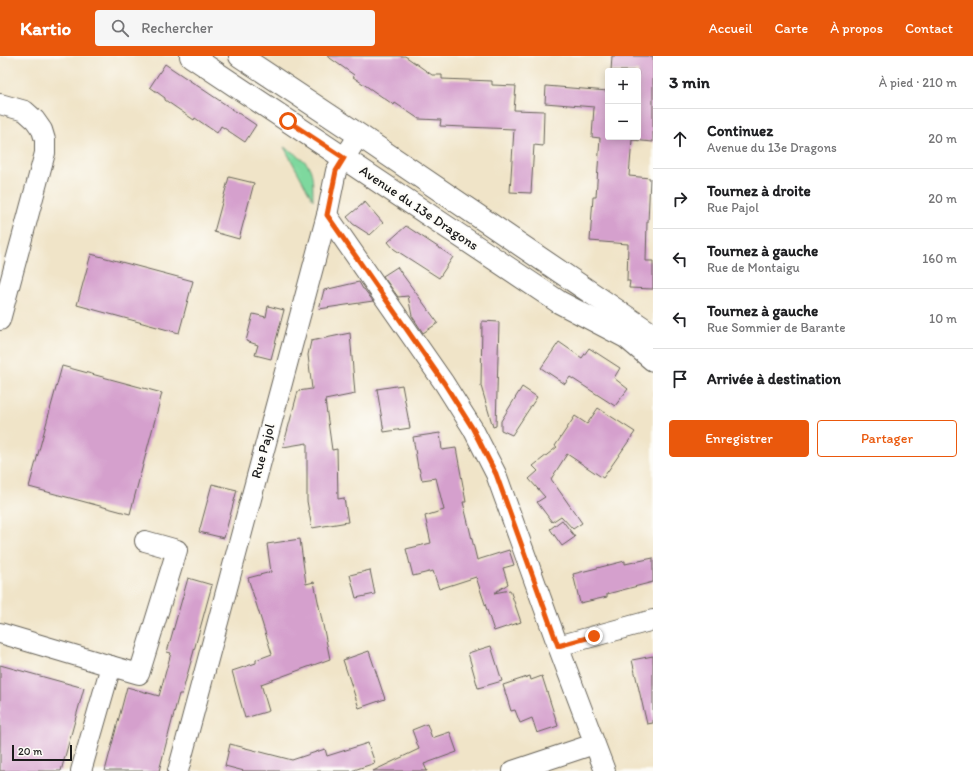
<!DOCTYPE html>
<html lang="fr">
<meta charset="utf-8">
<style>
body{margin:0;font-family:Itim,sans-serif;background:#f6f6f6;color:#202124}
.controls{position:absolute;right:12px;top:12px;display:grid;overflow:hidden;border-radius:4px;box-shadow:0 2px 10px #0003}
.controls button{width:36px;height:36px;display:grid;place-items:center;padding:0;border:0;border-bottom:1px solid #e0e0e0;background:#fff;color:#202124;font:20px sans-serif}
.scale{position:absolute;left:12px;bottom:10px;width:60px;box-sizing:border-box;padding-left:4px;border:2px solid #1c1c1c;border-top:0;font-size:11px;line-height:14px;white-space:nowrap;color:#1c1c1c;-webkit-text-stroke:3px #fdfcf7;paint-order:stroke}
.stop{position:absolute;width:12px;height:12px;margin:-9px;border:3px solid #ea580c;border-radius:50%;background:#fff}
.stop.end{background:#ea580c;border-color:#fff;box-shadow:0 1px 4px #0008}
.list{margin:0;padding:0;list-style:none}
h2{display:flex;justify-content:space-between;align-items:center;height:52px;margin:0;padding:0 16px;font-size:17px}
h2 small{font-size:13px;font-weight:400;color:#757577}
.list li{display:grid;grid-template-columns:26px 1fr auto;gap:12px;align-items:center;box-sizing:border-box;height:60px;padding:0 16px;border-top:1px solid #e0e0e0}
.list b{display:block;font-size:15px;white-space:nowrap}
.list p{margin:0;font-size:13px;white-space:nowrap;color:#757577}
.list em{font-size:13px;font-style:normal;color:#757577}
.actions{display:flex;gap:8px;padding:12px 16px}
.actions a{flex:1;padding:9px 0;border:1px solid #ea580c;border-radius:4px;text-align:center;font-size:14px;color:#ea580c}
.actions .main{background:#ea580c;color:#fff}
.icon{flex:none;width:22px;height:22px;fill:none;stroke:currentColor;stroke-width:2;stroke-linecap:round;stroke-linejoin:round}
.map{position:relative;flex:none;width:653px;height:715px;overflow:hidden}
header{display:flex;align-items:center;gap:24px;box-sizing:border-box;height:56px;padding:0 20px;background:#ea580c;color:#fff}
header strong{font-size:19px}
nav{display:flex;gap:22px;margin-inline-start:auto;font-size:14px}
.search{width:280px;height:36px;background:#f6f6f6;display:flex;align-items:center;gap:10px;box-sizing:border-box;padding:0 14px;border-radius:4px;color:#757577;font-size:15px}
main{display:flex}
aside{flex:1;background:#fff}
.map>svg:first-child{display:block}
.green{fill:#7ed89e;stroke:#4d7a5d}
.building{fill:#d5a0cd}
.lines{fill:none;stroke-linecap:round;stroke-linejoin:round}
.minor-casing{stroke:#666258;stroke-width:22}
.major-casing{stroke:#666258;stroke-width:24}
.minor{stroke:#fff;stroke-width:20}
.major{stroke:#fff;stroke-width:22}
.route{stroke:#ea580c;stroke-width:5}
.labels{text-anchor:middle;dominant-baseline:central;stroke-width:4;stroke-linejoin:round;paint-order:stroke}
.street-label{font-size:14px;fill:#1c1c1c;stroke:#fdfcf7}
</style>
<header>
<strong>Kartio</strong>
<div class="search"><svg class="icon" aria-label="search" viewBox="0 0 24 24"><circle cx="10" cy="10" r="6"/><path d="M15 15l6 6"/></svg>Rechercher</div>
<nav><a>Accueil</a><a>Carte</a><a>À propos</a><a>Contact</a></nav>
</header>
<main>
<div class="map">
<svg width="653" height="715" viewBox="0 0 653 715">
<rect width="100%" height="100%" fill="#fdfcf7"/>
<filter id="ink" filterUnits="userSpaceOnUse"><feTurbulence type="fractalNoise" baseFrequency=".025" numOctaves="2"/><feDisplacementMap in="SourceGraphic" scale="8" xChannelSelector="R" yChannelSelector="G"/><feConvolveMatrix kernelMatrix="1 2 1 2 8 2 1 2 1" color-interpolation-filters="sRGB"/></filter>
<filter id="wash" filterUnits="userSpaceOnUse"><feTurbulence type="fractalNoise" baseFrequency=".012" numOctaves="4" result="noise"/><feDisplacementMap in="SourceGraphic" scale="16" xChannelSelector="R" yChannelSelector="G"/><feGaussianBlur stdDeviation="0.9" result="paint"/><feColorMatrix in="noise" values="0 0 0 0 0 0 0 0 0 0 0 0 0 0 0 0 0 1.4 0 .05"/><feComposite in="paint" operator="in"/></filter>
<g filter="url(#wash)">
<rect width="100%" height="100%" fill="#f0e4c8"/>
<path class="green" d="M284 91C313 108 313 111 313 144Z"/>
<g id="blocks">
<g class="building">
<polygon points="327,0 405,0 432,19 442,19 442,23 492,25 492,29 516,30 514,54 544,55 543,90 534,89 531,137 510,136 514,73 440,70 441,64 419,63 395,47 394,49 353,21 354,19"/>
<polygon points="612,0 653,0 653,86 632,84 629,120 650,122 648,166 647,166 646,205 653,205 653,233 629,232 630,225 627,225 628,188 590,185 593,141 596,141 600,82 592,81 594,51 545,47 546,30 608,35 608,81 638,81 638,15 611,15"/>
<polygon points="165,8 256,69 245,86 221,70 217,77 195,62 194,64 165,44 165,42 150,31"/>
<polygon points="229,121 254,127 239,183 214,176"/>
<polygon points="365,146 383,167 370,179 353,168 347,161"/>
<polygon points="406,170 453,201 439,222 394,193 388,186"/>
<polygon points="91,198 193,225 179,277 77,249"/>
<polygon points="397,211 438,267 423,277 412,260 408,240 398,241 383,220"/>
<polygon points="359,226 363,233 364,233 373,245 319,253 324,234"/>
<polygon points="268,250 284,254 271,303 255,299 258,289 246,285 253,258 266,261"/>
<polygon points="482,265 499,266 496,370 493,371 481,330"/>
<polygon points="350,277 355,338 325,344 332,394 337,393 338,443 344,442 348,466 312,472 307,445 307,387 283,391 298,335 312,333 308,299 311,285"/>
<polygon points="559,286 582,302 589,292 620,312 614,322 628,333 615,350 570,321 565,328 541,312"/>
<polygon points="62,310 162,337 130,458 29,431"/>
<polygon points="402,329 410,372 384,376 377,333"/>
<polygon points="522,331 537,341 512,379 501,374 501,365"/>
<polygon points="598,352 635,376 603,422 567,398 551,423 582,467 573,473 561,460 552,466 537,446 545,441 529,423 538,415 533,410 557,391 555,390 575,360 587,368"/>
<polygon points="440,377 442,394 456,392 466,446 463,446 477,504 509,494 514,509 503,512 508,528 494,537 510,534 521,566 494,575 476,521 439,533 433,515 413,520 406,493 431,487 425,460 444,454 436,422 422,424 419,412 418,412 413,381"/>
<polygon points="212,428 237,434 224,482 199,476"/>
<polygon points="562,464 575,481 562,490 550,473"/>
<polygon points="300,483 306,528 314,526 330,603 261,628 269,655 245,662 232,615 256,607 256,604 272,598 248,522 271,516 267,488"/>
<polygon points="653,502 653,526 607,538 607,541 580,547 573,518 625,505 625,508"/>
<polygon points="370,514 375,538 356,542 350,519"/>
<polygon points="188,522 212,529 182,638 179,638 159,715 105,715 127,631 159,640 171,597 167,596"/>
<polygon points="491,590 502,625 478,632 468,597"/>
<polygon points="369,595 385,643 359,652 343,604"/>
<polygon points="653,600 653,667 647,668 632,604"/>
<polygon points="0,609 84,632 61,715 0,715"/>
<polygon points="530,620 531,624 542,620 558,670 537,677 532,662 520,667 515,654 511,655 503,629"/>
<polygon points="427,668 432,682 450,676 457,696 424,708 427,715 373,715 419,693 412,674"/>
<polygon points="368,687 375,707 351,715 244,715 225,710 230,688 292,704 325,693 327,700"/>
</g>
</g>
</g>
<g filter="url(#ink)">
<use href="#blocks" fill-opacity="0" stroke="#666258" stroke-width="1"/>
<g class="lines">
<g class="minor-casing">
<g id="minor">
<polyline points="0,48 25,55 35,64 42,74 45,84 45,97 0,264"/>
<polyline points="327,159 444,327 473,373 496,418 558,590 605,715"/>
<polyline points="0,577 111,610"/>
<polyline points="558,590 653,564"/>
<polyline points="81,715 111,610 139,618 177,494 145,485"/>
<polyline points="178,715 327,159 336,115 359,79"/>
<polyline points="513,715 594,688"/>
</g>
</g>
<g class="major-casing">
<g id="major">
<polyline points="191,0 559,246 626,281 653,304"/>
<polyline points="240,0 359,79 653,279"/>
</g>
</g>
<use href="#minor" class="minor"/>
<use href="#major" class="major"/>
</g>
</g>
<g class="lines" filter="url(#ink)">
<polyline class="route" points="288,65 344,102 336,115 327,159 444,327 473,373 496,418 558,590 594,580"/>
</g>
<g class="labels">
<g class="street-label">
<text transform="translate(419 152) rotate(34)">Avenue du 13e Dragons</text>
<text transform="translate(263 395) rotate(-75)">Rue Pajol</text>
</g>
</g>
</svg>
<div class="controls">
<button>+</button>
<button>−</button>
</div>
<div class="scale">20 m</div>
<div class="stop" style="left:288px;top:65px"></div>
<div class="stop end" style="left:594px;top:580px"></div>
</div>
<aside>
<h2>3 min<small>À pied · 210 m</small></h2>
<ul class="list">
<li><svg class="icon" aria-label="ahead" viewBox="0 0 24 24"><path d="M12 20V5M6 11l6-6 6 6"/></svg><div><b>Continuez</b><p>Avenue du 13e Dragons</p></div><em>20 m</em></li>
<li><svg class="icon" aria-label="right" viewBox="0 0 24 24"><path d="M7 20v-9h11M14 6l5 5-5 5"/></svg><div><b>Tournez à droite</b><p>Rue Pajol</p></div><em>20 m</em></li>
<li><svg class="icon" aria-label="left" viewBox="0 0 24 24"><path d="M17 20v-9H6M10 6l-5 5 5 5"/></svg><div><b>Tournez à gauche</b><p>Rue de Montaigu</p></div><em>160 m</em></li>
<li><svg class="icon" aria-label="left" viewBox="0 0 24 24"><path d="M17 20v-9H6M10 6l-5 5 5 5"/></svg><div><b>Tournez à gauche</b><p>Rue Sommier de Barante</p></div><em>10 m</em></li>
<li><svg class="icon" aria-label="arrive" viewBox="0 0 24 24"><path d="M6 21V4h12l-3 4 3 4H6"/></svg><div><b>Arrivée à destination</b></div></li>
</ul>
<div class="actions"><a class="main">Enregistrer</a><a>Partager</a></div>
</aside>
</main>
